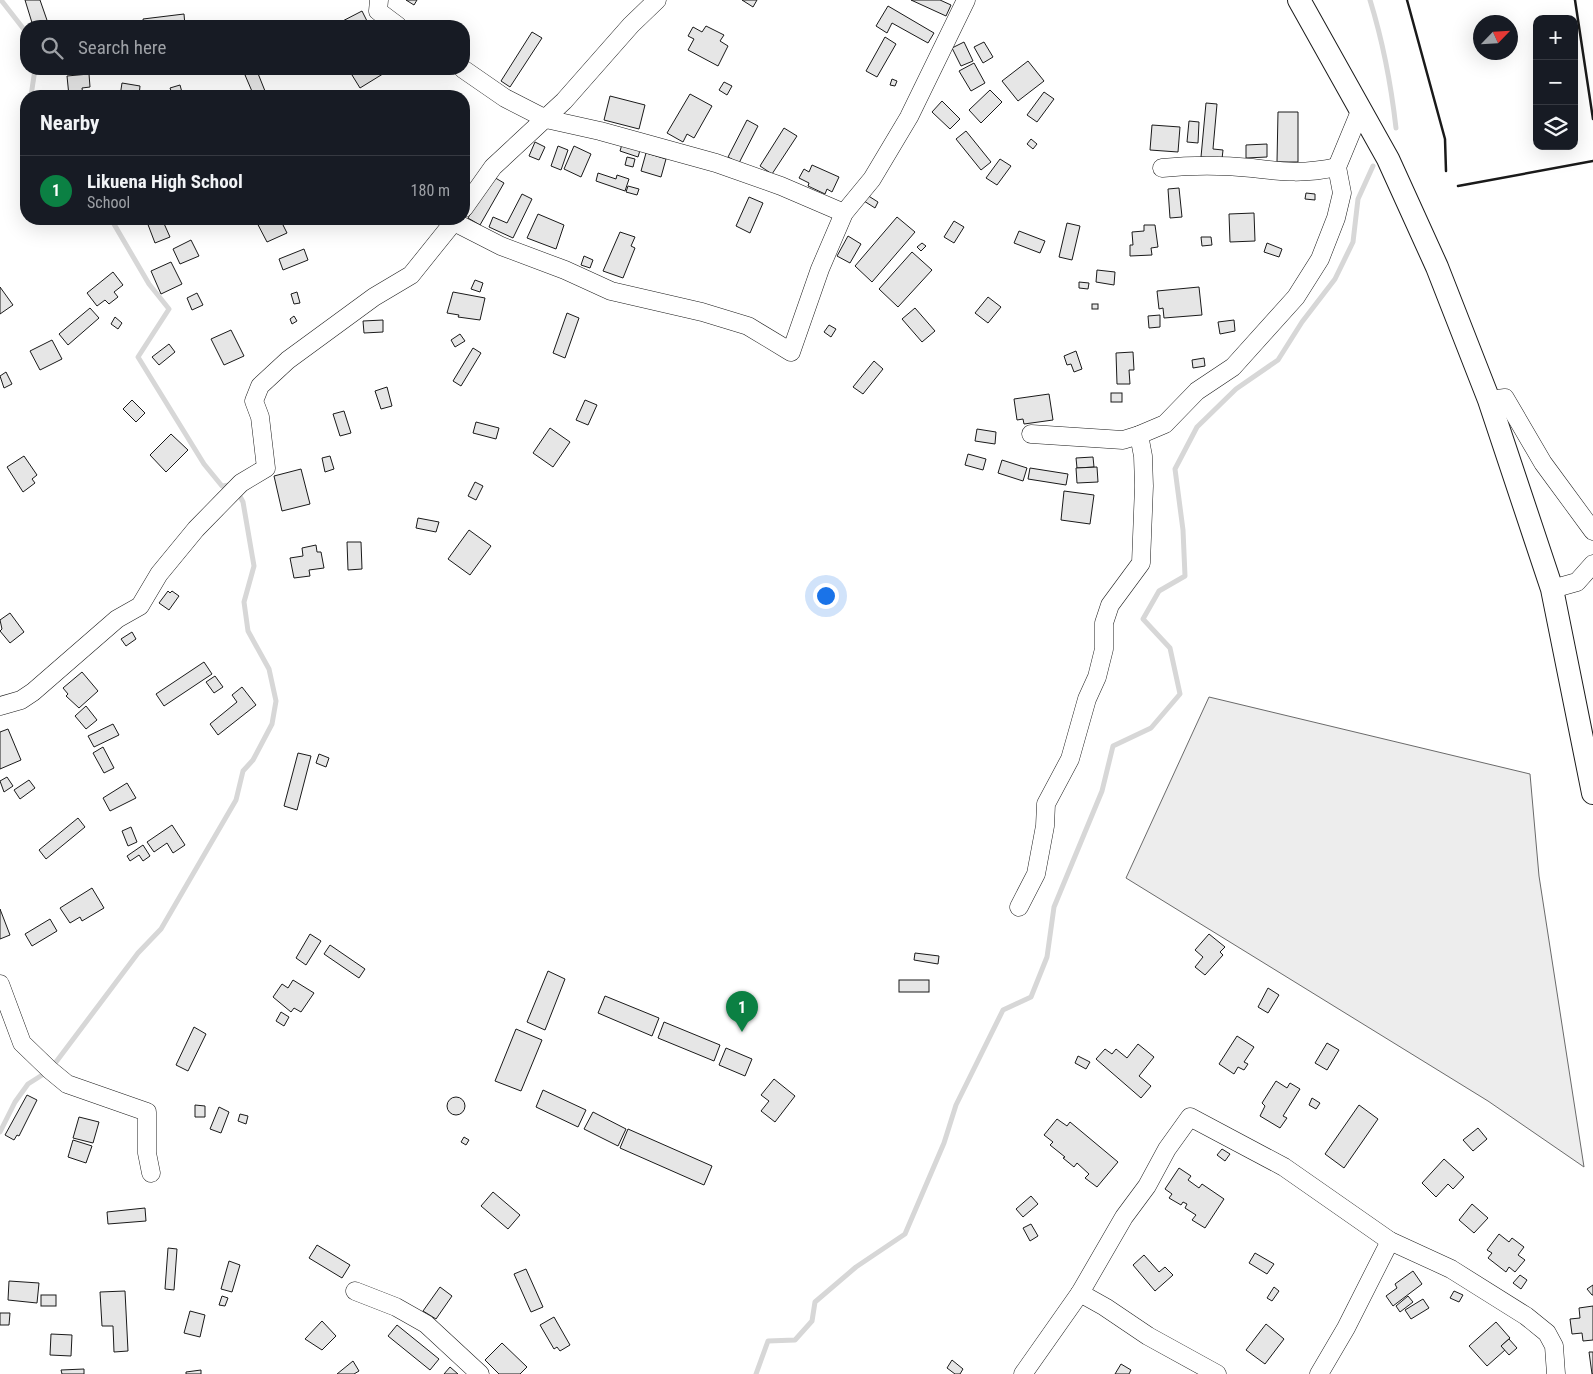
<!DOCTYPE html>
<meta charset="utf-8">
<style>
body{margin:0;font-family:"Roboto Condensed",sans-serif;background:#20242c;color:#f1f3f6}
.controls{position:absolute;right:15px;top:15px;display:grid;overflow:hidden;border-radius:10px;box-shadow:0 5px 20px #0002}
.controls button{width:45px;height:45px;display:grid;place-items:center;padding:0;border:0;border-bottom:1px solid #363941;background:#171b24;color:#f1f3f6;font:25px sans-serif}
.compass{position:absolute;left:1473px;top:15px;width:45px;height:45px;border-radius:50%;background:#171b24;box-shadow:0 5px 20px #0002;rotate:65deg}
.you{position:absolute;left:825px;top:595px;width:18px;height:18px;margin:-12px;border:4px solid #fff;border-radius:50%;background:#1a73e8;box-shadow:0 0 0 8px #1a73e833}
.badge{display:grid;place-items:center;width:32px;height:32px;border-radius:50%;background:#0b8043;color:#fff;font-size:16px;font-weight:700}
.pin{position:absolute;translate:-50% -41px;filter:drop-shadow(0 1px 2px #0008)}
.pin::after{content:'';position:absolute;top:26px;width:18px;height:15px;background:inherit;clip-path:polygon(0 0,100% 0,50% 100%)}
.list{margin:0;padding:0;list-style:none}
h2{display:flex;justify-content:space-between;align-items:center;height:65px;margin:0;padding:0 20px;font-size:21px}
h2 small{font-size:16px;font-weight:400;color:#9ea1a6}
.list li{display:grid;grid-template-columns:32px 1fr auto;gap:15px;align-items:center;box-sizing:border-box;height:70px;padding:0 20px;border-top:1px solid #363941}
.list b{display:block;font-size:19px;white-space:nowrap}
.list p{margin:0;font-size:16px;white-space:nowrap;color:#9ea1a6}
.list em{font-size:16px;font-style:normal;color:#9ea1a6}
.icon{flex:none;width:28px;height:28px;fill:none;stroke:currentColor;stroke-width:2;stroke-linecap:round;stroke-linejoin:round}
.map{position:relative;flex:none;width:1593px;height:1374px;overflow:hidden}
.search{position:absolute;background:#171b24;box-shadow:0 5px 20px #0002;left:20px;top:20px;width:450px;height:55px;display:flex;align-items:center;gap:12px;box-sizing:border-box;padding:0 18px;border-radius:20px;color:#9ea1a6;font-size:19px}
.panel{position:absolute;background:#171b24;box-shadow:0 5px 20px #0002;left:20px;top:90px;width:450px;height:135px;border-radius:20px}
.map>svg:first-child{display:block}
.built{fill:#ededed;stroke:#6a6a6a}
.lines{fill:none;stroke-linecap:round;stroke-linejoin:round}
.stream{stroke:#d7d7d7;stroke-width:5}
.building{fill:#e6e6e6;stroke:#1a1a1a}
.minor-casing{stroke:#1a1a1a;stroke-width:19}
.major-casing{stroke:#1a1a1a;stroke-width:24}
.minor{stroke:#fff;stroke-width:18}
.major{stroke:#fff;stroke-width:22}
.wall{stroke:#1a1a1a;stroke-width:2.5}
</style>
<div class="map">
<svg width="1593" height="1374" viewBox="0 0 1593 1374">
<rect width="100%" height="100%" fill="#fff"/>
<polygon class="built" points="1209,697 1530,774 1539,876 1584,1167 1488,1101 1126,878"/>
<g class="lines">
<g class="stream">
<polyline points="1,0 26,32"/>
<path d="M1370 0C1383 42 1391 84 1396 128"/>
<polyline points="31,96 35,69"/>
<polyline points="0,1132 15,1102 28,1084 50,1070 138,953 161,929 236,800 243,771 253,760 272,724 276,701 269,669 248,631 244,602 254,566 243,502 236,489 230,485 222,486 204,464 138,357 169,309 149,284 111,219"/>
<polyline points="756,1374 768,1341 795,1340 812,1321 815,1302 856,1267 905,1234 944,1143 956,1105 1003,1010 1031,997 1047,957 1054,907 1102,791 1113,746 1151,728 1180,694 1170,648 1143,619 1159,591 1185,576 1183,530 1175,469 1197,427 1236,389 1278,360 1302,322 1335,279 1353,242 1358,199 1373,166"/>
</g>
</g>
<g class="building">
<polygon points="25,0 40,0 49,26 33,26"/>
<polygon points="406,0 417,0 414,5"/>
<polygon points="742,0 757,0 753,7"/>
<polygon points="911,0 940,0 951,5 946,16"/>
<polygon points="888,6 934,33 928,43 892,23 887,33 876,26"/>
<polygon points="362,11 367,21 357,26 333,26"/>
<polygon points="184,14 185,26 144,26 143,19"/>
<polygon points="706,26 724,35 720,41 728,46 718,66 688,50 694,39 688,36 693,27 702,32"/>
<polygon points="532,32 542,38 510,87 501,81"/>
<polygon points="885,37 896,44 877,77 866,71"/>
<polygon points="964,42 973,61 961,66 952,48"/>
<polygon points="984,42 993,57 983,63 974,47"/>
<polygon points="1028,61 1044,81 1018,101 1002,81"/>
<polygon points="974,63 985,83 971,91 959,71"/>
<polygon points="362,69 384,69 386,72 360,88 352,75"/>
<polygon points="257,71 267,96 254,96 245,75"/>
<polygon points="89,74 90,87 82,88 83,96 69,96 67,76"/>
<polygon points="892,79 897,81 895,86 890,85"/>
<polygon points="724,82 732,86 727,95 719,90"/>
<polygon points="122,83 140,86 139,96 120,96"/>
<polygon points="180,85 183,96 173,96 170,88"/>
<polygon points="990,90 1002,102 981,123 969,110"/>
<polygon points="1044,92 1054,99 1037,122 1027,115"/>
<polygon points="690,94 712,106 694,138 687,134 683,142 667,133"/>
<polygon points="610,96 645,105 639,129 604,120"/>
<polygon points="942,101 960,119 950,129 932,112"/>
<polygon points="1206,103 1217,104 1213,149 1223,150 1222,159 1201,157"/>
<polygon points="1278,112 1298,112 1298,162 1277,162"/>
<polygon points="747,120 758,126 739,163 728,157"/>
<polygon points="1189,121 1199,122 1198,143 1187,142"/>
<polygon points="1152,125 1180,127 1178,152 1150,150"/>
<polygon points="784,128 797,136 772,174 760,166"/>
<polygon points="966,131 991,162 981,170 956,139"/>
<polygon points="1031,139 1037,144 1033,149 1027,144"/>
<polygon points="623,141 641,147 638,157 620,151"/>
<polygon points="535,142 545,147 539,160 529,156"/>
<polygon points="1267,144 1267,157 1246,158 1246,145"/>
<polygon points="558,146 568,150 561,170 551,166"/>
<polygon points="574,146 591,154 581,177 564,169"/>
<polygon points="646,153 666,159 661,177 641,171"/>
<polygon points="627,157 635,159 633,167 625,165"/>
<polygon points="1000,159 1011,166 997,185 986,178"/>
<polygon points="812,165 839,177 832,192 827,189 825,194 808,186 809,183 799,178 804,169 809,172"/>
<polygon points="598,173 616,179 617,175 629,179 625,191 596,181"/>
<polygon points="492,176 504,183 480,225 468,218"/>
<polygon points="628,186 639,189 637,195 626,192"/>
<polygon points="1179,188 1182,217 1170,218 1168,189"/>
<polygon points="1306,193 1315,194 1315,200 1305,199"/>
<polygon points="522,194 532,199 513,238 489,227 493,217 507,223"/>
<polygon points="867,195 878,202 875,208 864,201"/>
<polygon points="749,197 763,203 750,233 736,226"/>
<polygon points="1254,213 1255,241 1230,242 1229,214"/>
<polygon points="538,214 564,225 556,249 527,238"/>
<polygon points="897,217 915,232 872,282 855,266"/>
<polygon points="155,219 162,219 170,237 155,243 147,222"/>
<polygon points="255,219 275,219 276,221 280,219 287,233 267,242"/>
<polygon points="954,221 964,227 954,243 944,237"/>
<polygon points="1067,223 1080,226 1072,260 1059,257"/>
<polygon points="1144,225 1155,225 1158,247 1151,248 1152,255 1130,256 1130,245 1133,245 1132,232 1144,231"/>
<polygon points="1019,231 1045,241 1040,253 1014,243"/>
<polygon points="620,232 635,237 631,246 635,248 623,278 603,271"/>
<polygon points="848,236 861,244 850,263 837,256"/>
<polygon points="1201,237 1211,237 1212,245 1202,246"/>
<polygon points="191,240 199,256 180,264 173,249"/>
<polygon points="922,243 926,246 921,251 917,247"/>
<polygon points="1267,243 1282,249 1279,257 1264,252"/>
<polygon points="304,249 308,260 283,270 279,259"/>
<polygon points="912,252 932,270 898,307 879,289"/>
<polygon points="584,256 593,260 590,268 581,265"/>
<polygon points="171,262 182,284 161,294 151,271"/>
<polygon points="1097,270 1115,272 1114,285 1096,282"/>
<polygon points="113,272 123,285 114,292 118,297 109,304 105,300 97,306 87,293"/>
<polygon points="475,280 483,283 480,292 471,289"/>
<polygon points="1079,282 1089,283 1088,289 1079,288"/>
<polygon points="0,287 13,305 0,314"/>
<polygon points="1199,287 1202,315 1164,318 1163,308 1159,309 1157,291"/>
<polygon points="297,292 300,303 294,304 291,294"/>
<polygon points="453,292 485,298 480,320 458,317 459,315 447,313"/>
<polygon points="197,293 203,305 192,310 187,298"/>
<polygon points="988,297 1001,307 988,323 975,313"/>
<rect x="1092" y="304" width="6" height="5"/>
<polygon points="90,308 99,318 68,345 59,334"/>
<polygon points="915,308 935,331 922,342 902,319"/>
<polygon points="567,313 579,318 565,358 553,353"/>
<polygon points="1160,315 1160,327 1149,328 1148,316"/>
<polygon points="294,316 297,321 292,324 290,319"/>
<polygon points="115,317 122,323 118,329 111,324"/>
<polygon points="383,320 383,332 364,333 363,321"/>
<polygon points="1234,320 1235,331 1220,334 1218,322"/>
<polygon points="829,325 836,329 831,337 824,332"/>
<polygon points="231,330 244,356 224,365 211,339"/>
<polygon points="460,334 465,341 455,347 451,340"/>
<polygon points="52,340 62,359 40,370 30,351"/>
<polygon points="169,344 175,352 159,365 152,357"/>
<polygon points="473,348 481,353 461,386 453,381"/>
<polygon points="1076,351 1082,369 1074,372 1071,364 1067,365 1064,356"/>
<polygon points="1133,352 1134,370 1129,370 1130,384 1117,384 1116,353"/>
<polygon points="1204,358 1205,366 1193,368 1192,360"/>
<polygon points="874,361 883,369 863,394 853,387"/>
<polygon points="6,372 12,384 4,388 0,376"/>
<polygon points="387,387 392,406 381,409 375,391"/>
<rect x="1111" y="393" width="11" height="9"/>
<polygon points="1049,394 1053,420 1024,424 1023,419 1017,420 1014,399"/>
<polygon points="132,400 145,413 136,422 123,409"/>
<polygon points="585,400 597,405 588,425 576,420"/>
<polygon points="344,411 351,433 340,436 333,414"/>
<polygon points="476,422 499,428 496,439 473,433"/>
<polygon points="550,428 570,442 553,467 533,453"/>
<polygon points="977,429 996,432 995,444 975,441"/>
<polygon points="171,434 188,450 166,472 150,455"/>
<polygon points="968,454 986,459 983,470 965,465"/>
<polygon points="24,456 37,475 32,479 35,483 23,492 7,467"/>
<polygon points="330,456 334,469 325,472 322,458"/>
<polygon points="1093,457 1094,467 1077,468 1076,458"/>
<polygon points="1002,460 1027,468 1023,481 998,473"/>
<polygon points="1097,467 1098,482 1077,483 1076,468"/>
<polygon points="1030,468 1068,474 1066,485 1028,479"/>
<polygon points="301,469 310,504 282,511 274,476"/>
<polygon points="475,482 483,486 476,500 468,496"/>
<polygon points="1064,491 1094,495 1090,524 1061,520"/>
<polygon points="418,518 439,522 436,532 416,528"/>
<polygon points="469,530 491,546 470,575 448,559"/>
<polygon points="347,542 361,542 362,569 348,570"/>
<polygon points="316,545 317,552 321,552 324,568 309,570 310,576 294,578 290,558 303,556 302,548"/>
<polygon points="168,591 170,593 172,591 179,596 169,610 159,603"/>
<polygon points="10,613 24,632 10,643 0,631 2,629 0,620"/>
<polygon points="132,632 136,639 126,646 121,639"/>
<polygon points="204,662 212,674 164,706 156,694"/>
<polygon points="82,672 98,691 79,708 66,696 68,694 63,688"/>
<polygon points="215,676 223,687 214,693 206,682"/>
<polygon points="242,687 256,705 218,735 210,724 237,702 232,695"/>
<polygon points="86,706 97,720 86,729 75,716"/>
<polygon points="113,724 119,735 94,747 88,736"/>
<polygon points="8,729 21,760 0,769 0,732"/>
<polygon points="103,747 114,768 104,773 93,753"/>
<polygon points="298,753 311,756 297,810 284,806"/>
<polygon points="319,754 329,758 326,767 316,763"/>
<polygon points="7,777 13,786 4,792 0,781"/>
<polygon points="29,780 35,788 20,799 14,790"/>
<polygon points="127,783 136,798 110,811 103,798"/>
<polygon points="78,818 85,827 46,859 39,850"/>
<polygon points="172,825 185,845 173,853 167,843 154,852 147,842"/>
<polygon points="131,827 137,842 128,846 122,831"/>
<polygon points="143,845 150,856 143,861 139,855 130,861 127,856"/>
<polygon points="92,888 104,908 82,921 80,917 70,923 60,908"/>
<polygon points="0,909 10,935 0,939"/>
<polygon points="50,919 57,931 32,946 25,934"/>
<polygon points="310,934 321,941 306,965 296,958"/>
<polygon points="1209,934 1225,947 1220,952 1223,955 1205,975 1195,967 1203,957 1195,950"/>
<polygon points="330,945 365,969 359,978 324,954"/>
<polygon points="915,953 939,956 938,964 914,960"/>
<polygon points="548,971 565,979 545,1030 527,1022"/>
<polygon points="293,980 314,993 301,1012 294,1008 291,1012 273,997 282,984 288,988"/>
<rect x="899" y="980" width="30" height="12"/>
<polygon points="1268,988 1279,995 1268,1013 1258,1007"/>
<polygon points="605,996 659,1018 652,1036 598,1013"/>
<polygon points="281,1012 289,1017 284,1026 276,1021"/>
<polygon points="664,1022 720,1045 714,1061 658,1038"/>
<polygon points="194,1027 206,1034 188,1071 176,1065"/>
<polygon points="516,1029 542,1040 521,1091 495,1081"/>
<polygon points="1237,1036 1254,1047 1244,1062 1248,1064 1244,1070 1238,1067 1234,1074 1219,1064"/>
<polygon points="1327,1043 1339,1050 1327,1070 1315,1063"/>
<polygon points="1138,1044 1154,1057 1139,1076 1151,1086 1141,1098 1096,1059 1105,1049 1112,1054 1116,1049 1127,1058"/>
<polygon points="726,1048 752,1059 745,1076 719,1065"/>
<polygon points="1078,1056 1090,1062 1086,1069 1075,1063"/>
<polygon points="774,1079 795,1096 775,1122 761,1111 769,1101 761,1095"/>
<polygon points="1276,1081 1287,1088 1290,1083 1300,1089 1283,1116 1287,1118 1280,1128 1260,1116 1265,1106 1262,1103"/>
<polygon points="543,1090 586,1110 578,1127 536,1107"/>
<polygon points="27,1095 37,1100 19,1136 17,1135 14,1140 5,1135"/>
<circle cx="456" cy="1106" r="9"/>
<polygon points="1312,1098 1320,1103 1316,1109 1309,1105"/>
<polygon points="195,1105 205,1106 205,1117 195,1117"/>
<polygon points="1359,1105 1378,1119 1344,1168 1325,1154"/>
<polygon points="219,1107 229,1112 221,1133 210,1129"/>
<polygon points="593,1112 626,1129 618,1146 584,1129"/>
<polygon points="240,1114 248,1116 246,1124 238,1121"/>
<polygon points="79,1117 99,1122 93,1143 73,1138"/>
<polygon points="1057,1119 1067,1126 1070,1122 1118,1162 1097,1187 1085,1178 1089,1174 1077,1163 1074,1167 1063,1158 1065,1157 1050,1145 1053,1142 1044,1135"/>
<polygon points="1478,1128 1487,1139 1473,1151 1463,1140"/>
<polygon points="628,1129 712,1166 704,1185 620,1148"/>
<polygon points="464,1137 469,1140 466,1145 461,1142"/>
<polygon points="73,1140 92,1146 86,1163 68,1157"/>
<polygon points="1222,1149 1230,1154 1225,1161 1217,1155"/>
<polygon points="1444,1159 1464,1177 1453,1189 1448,1184 1436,1197 1422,1183"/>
<polygon points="1179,1168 1191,1176 1188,1180 1199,1188 1202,1184 1224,1199 1205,1228 1192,1220 1196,1215 1185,1208 1187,1204 1183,1202 1181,1205 1169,1198 1172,1194 1165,1189"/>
<polygon points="493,1192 520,1215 508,1229 481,1206"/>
<polygon points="1031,1196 1038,1204 1023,1217 1016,1209"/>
<polygon points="1472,1204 1488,1218 1474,1233 1459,1220"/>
<polygon points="145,1208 146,1221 108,1224 107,1212"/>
<polygon points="1031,1224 1038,1236 1030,1241 1023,1228"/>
<polygon points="1499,1234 1509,1242 1512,1238 1524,1247 1518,1255 1525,1260 1515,1272 1509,1267 1506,1272 1488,1258 1492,1253 1487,1250"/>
<polygon points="317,1245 350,1265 342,1278 309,1258"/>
<polygon points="168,1248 177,1249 174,1290 165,1289"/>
<polygon points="1255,1253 1274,1264 1267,1274 1249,1263"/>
<polygon points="1144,1255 1159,1272 1165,1267 1173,1275 1155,1291 1133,1265"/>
<polygon points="229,1261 240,1265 232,1292 221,1289"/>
<polygon points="526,1269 543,1307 531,1312 514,1274"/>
<polygon points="1413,1271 1422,1284 1393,1306 1386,1296 1397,1288 1395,1284"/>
<polygon points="1520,1275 1527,1280 1521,1289 1513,1283"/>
<polygon points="9,1281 39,1283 37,1303 8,1300"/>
<polygon points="1593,1285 1593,1295 1592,1295 1587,1289"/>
<polygon points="440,1287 452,1296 436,1319 423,1311"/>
<polygon points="1274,1287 1279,1291 1272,1301 1267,1298"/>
<polygon points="125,1291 128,1351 114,1352 113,1326 102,1326 100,1292"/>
<polygon points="1454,1291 1463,1295 1459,1302 1450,1298"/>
<rect x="41" y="1295" width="15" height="11"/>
<polygon points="222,1296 228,1298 225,1306 219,1305"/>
<polygon points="1408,1296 1413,1302 1400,1312 1396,1306"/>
<polygon points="1423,1299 1429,1308 1411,1319 1405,1310"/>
<polygon points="1593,1306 1593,1340 1583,1341 1582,1333 1572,1334 1570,1319 1580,1318 1579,1308"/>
<polygon points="190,1311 205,1315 200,1337 184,1333"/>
<polygon points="0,1313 10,1313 9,1325 0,1325"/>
<polygon points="554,1317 570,1345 560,1351 557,1347 554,1349 540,1325"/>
<polygon points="322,1321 336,1336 322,1350 305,1339"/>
<polygon points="1496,1322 1510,1338 1501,1346 1505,1350 1487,1366 1469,1346"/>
<polygon points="1266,1324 1284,1339 1265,1364 1246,1350"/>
<polygon points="397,1325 439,1359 430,1370 388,1336"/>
<polygon points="51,1334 72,1335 71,1356 50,1355"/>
<polygon points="1509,1339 1517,1348 1509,1355 1501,1346"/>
<polygon points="502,1343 527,1367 520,1374 499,1374 485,1360"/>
<polygon points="1589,1352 1593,1352 1593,1374 1592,1374"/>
<polygon points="952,1360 963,1369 960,1374 955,1374 947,1368"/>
<polygon points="353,1361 359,1371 354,1374 337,1374"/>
<polygon points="1121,1364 1131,1370 1129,1374 1115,1374"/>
<polygon points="450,1367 458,1374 444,1374"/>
<polygon points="84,1369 84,1374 62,1374 61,1370"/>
<polygon points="201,1370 201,1374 186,1374 186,1372"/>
</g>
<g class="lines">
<g class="minor-casing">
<g id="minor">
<polyline points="379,0 378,11 398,26"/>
<polyline points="463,69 505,98 546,119 600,131 716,163 781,186 844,213"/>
<path d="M1162 168C1191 165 1223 165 1252 168 1283 172 1305 174 1337 167"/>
<polyline points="464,208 493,167 564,101 631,25 657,0"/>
<polyline points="454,222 501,246 565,270 611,291 702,312 748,326 791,352 820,269 844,213 872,179 909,117 966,0"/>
<polyline points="1489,400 1505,398 1543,463 1593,531"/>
<polyline points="1031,434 1123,440 1139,435 1165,424 1197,391 1233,367 1296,297 1320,259 1336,218 1342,193 1337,167 1361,109"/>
<polyline points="1552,589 1577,582 1593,564"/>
<polyline points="0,706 21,700 33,692 117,619 140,606 159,574 196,529 241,483 266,468 260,417 254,401 260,386 288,360 374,297 411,275 456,219"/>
<polyline points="1019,907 1036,874 1045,826 1046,804 1070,759 1087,699 1097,677 1104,649 1104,623 1110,605 1141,563 1144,486 1143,456 1139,435"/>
<polyline points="0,984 22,1043 50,1070 67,1084 147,1112 147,1153 151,1173"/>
<polyline points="355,1291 396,1307 426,1324 480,1374"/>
<polyline points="1080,1293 1105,1307 1148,1336 1217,1374"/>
<polyline points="1023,1374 1080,1293 1124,1217 1147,1186 1167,1149 1190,1117 1284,1167 1390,1241 1451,1269 1526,1316 1547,1333 1554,1346 1556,1374"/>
<polyline points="1319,1374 1346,1328 1390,1241"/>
</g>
</g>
<g class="major-casing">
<polyline id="major" points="1299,0 1388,159 1437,267 1489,400 1552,589 1593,793"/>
</g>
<use href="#minor" class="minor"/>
<use href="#major" class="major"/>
<g class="wall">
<polyline points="1407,0 1445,139 1446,171"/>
<polyline points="1575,0 1593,119"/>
<polyline points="1458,186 1593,161"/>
</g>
</g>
</svg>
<div class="controls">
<button>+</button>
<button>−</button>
<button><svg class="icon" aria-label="layers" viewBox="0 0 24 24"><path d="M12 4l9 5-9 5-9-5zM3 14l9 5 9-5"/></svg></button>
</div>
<svg class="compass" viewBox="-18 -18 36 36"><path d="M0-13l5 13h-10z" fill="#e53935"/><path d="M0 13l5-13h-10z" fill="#9ea1a6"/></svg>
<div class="you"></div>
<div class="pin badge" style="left:742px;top:1032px">1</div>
<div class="search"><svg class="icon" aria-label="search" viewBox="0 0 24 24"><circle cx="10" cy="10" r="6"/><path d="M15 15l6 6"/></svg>Search here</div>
<section class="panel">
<h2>Nearby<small></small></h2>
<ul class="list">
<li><span class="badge">1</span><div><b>Likuena High School</b><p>School</p></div><em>180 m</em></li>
</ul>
</section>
</div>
